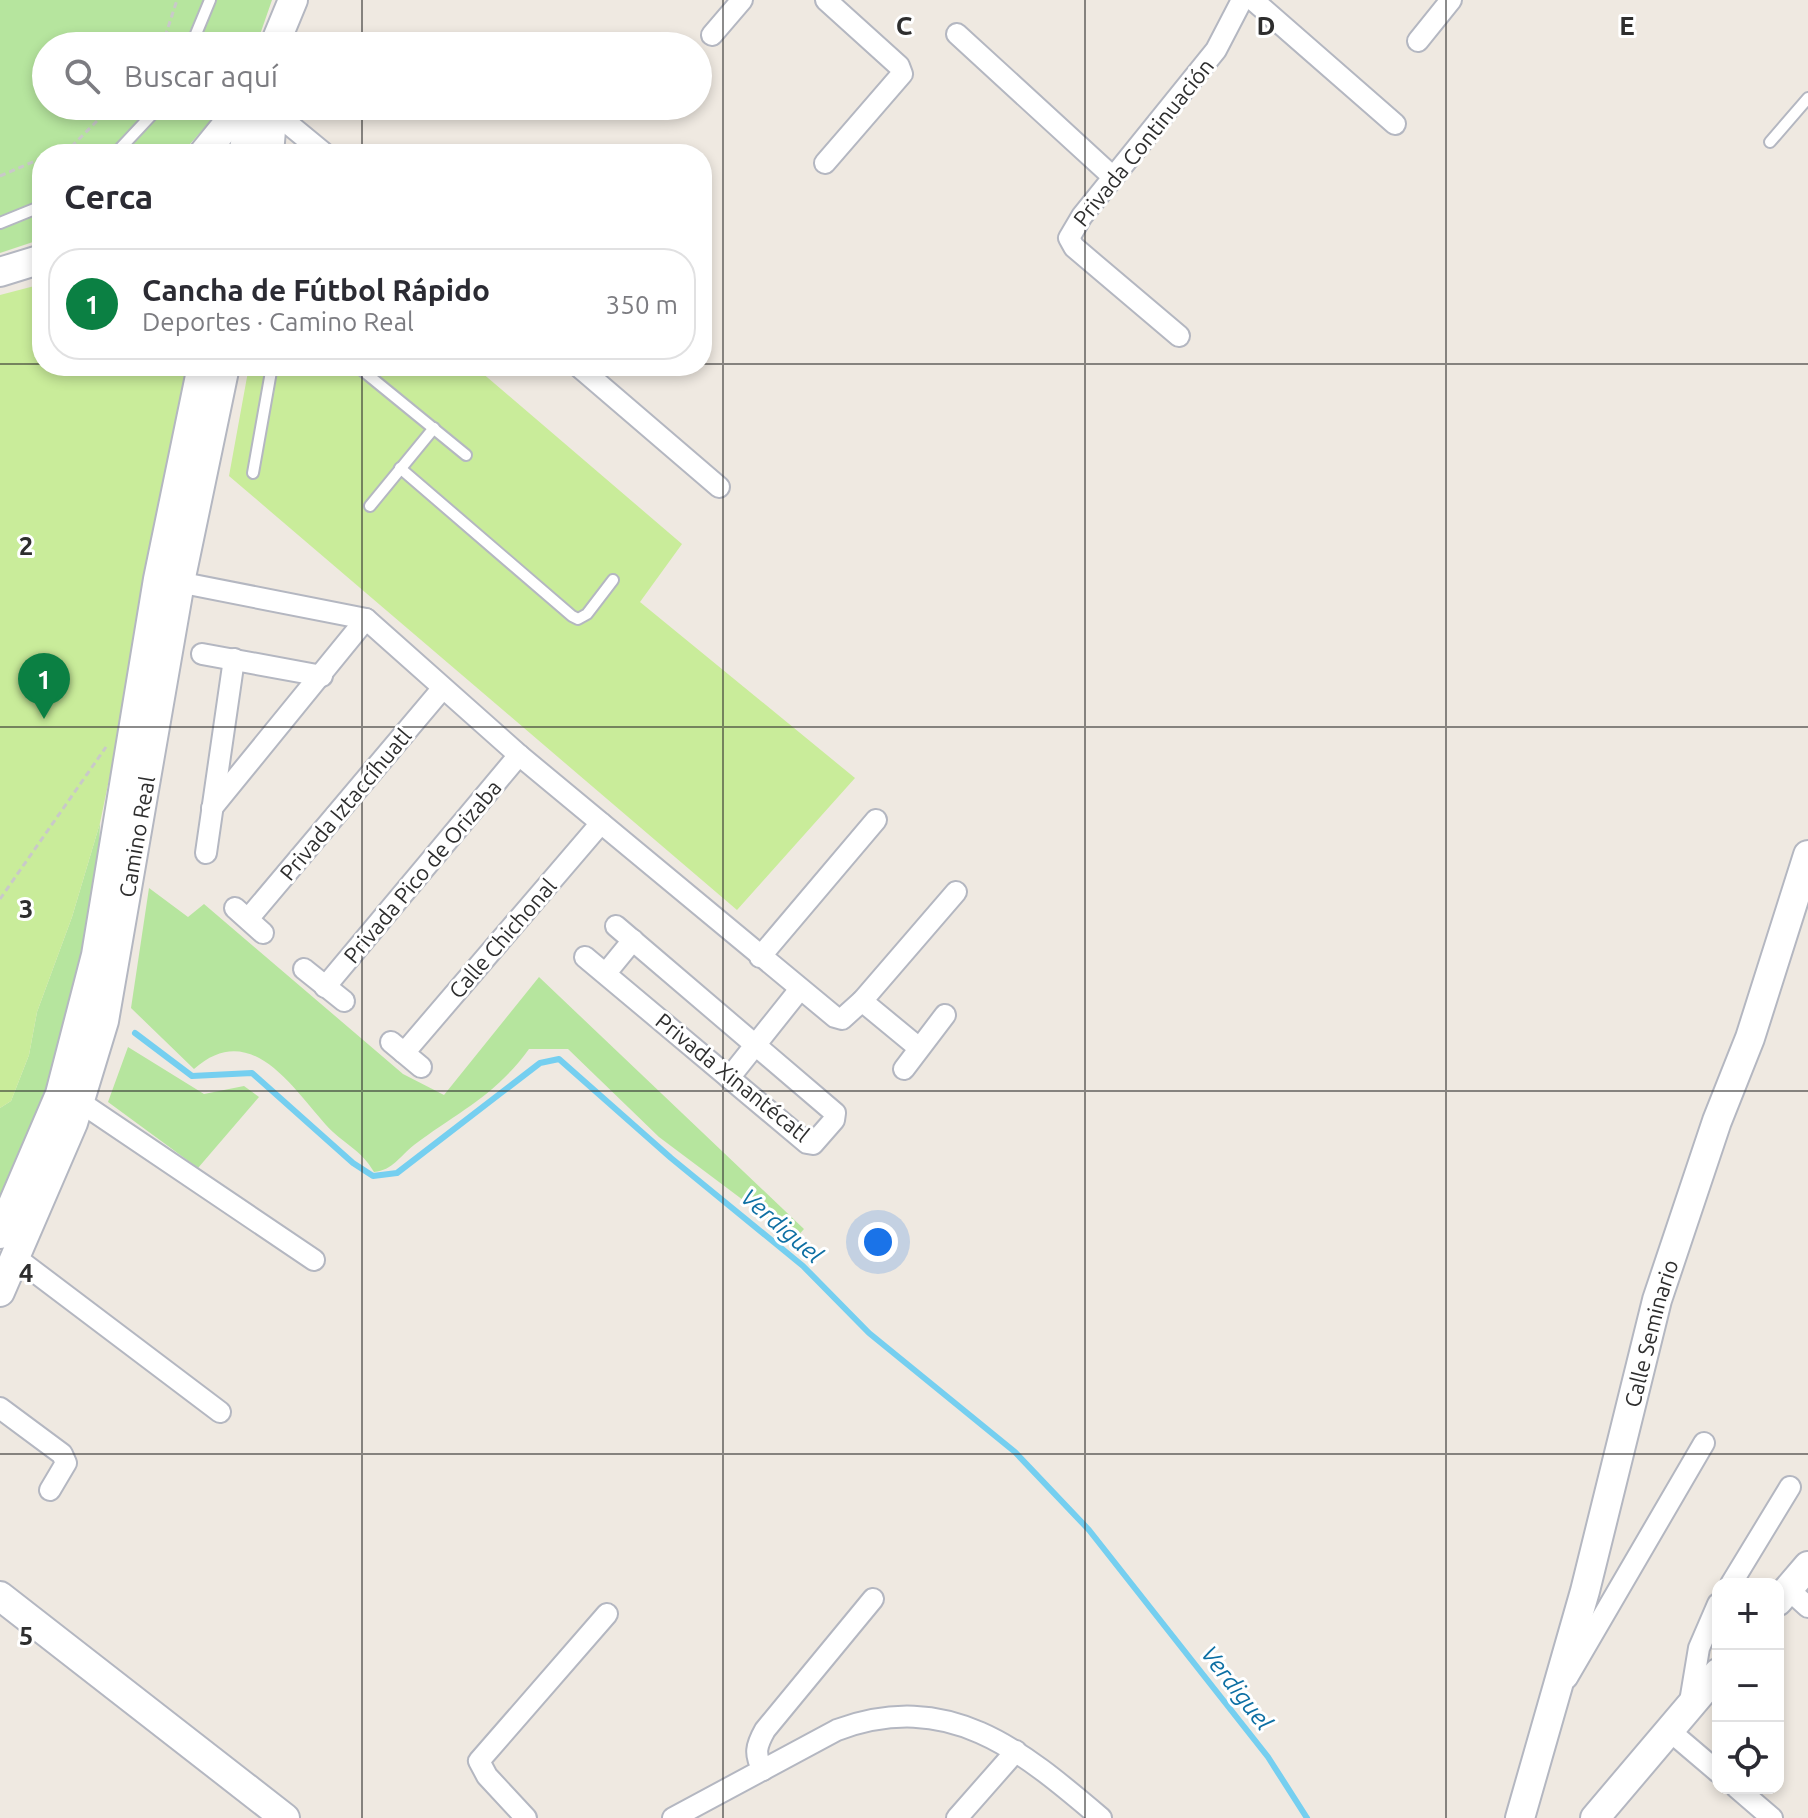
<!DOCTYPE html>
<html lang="es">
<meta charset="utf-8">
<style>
body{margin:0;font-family:Ubuntu,sans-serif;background:#f2f2f3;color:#2b2b33}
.controls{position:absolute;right:24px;bottom:24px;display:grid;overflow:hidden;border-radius:16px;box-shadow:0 4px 12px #0003}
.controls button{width:72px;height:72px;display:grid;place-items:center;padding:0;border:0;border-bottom:2px solid #e1e1e2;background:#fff;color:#2b2b33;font:40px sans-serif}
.you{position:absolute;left:878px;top:1242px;width:28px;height:28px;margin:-20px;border:6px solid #fff;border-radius:50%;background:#1a73e8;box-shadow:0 0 0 12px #1a73e833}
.badge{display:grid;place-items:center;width:52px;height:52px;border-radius:50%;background:#0b8043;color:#fff;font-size:26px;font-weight:700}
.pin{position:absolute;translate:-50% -66px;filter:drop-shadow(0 2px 4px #0008)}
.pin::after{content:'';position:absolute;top:42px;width:28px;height:24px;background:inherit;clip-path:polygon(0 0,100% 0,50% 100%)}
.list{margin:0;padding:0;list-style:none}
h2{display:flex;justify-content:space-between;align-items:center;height:104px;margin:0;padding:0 32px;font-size:34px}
h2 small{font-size:26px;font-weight:400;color:#7c7c81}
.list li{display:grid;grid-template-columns:52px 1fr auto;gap:24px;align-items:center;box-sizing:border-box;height:112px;margin:0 16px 16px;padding:0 16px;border:2px solid #e1e1e2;border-radius:32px}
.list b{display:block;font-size:30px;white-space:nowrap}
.list p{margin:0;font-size:26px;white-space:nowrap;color:#7c7c81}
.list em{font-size:26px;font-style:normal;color:#7c7c81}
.icon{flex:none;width:44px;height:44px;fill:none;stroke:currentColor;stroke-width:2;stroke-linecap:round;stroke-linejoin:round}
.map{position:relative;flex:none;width:1808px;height:1818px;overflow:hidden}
.search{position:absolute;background:#fff;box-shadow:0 4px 12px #0003;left:32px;top:32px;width:680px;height:88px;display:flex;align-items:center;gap:20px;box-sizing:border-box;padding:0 28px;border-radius:44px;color:#7c7c81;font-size:30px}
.panel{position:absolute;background:#fff;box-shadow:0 4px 12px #0003;left:32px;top:144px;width:680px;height:232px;border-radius:32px}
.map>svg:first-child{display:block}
.green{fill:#b6e59e}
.pitch{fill:#c9ec9a}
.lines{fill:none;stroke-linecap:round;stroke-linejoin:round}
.stream{stroke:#75cff0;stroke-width:6}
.lane-casing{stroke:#b4b7c1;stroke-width:14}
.street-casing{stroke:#b4b7c1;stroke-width:24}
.secondary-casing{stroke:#b4b7c1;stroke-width:32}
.path{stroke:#c9c9c9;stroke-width:3;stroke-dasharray:6 4;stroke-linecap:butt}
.lane{stroke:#fff;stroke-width:10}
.street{stroke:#fff;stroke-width:20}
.secondary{stroke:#fff;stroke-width:28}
.grid{fill:none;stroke:#2e2e2e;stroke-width:2;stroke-opacity:0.55}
.labels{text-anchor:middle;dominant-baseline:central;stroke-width:6;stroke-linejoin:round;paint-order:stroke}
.street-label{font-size:22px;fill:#2e2e2e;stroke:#fff}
.water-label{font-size:24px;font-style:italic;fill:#0d6fa3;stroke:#fff}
.grid-label{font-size:26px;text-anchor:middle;font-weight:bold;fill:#2e2e2e;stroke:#fff;stroke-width:6;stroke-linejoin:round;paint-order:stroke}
</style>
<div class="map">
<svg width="1808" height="1818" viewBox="0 0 1808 1818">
<rect width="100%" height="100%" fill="#efe9e1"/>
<g class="green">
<polygon points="0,0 272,0 256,46 46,46 46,106 224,106 181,154 42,154 42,239 0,253"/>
<path d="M100 823C97 958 55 1085 0 1207V1108L11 1101 29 1055 37 1012 72 917Z"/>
<path d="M149 888 188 917 204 904 403 1074 444 1095 539 977 804 1229 795 1239 659 1137 568 1049H529C494 1097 459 1111 414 1145 399 1157 393 1170 374 1172 361 1149 342 1143 326 1125 291 1086 250 1019 194 1069L131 1008Z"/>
<polygon points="128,1047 204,1094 244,1086 259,1097 198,1168 108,1102"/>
</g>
<g class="pitch">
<polygon points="42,284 42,366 195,366 100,823 72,917 37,1012 29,1055 11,1101 0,1108 0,295"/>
<polygon points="249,366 474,366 682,544 640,602 855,778 737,910 229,476"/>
</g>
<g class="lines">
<polyline class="stream" points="135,1033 192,1076 252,1073 353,1163 373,1176 397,1173 540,1063 559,1059 671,1158 803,1266 869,1333 1015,1452 1089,1530 1268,1757 1307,1818"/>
<g class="lane-casing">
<g id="lane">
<polyline points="191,46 210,0"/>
<polyline points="1770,142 1808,98"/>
<polyline points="115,154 160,106"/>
<polyline points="0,223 42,206"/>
<polyline points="357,366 466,455"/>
<polyline points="400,468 572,616 578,619 587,614 613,580"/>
<polyline points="253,473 272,366"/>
<polyline points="370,506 434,428"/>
</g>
</g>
<g class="street-casing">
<g id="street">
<polyline points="1253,0 1395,124"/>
<polyline points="957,34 1113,177"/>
<polyline points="712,35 742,0"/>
<polyline points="1418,41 1451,0"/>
<polyline points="264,110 274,112 325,154"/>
<polyline points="825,163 902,74 899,66 826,0"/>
<polyline points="1179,336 1074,247 1069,238 1082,216 1216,50 1242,0"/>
<polyline points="578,366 719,487"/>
<polyline points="168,580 366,619 519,755 835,1017 842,1019 862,1001 956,892"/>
<polyline points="202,654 322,676"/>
<polyline points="212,808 366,619"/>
<polyline points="206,853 234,659"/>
<polyline points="235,908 263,933"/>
<polyline points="248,919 442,689"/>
<polyline points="585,957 807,1143 813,1144 834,1120 835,1113 616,926"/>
<polyline points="760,957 876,820"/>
<polyline points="304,969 344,1001"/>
<polyline points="606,973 633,940"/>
<polyline points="325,987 519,755"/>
<polyline points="862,1001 919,1048"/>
<polyline points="391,1042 421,1067"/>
<polyline points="404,1053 601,823"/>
<polyline points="904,1069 945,1015"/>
<polyline points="729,1078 800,989"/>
<polyline points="80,1102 314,1260"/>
<polyline points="15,1257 220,1412"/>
<polyline points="0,1408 62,1454 66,1463 50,1490"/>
<polyline points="1731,1584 1790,1487"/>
<polyline points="1788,1589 1808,1607"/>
<polyline points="1567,1678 1704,1443"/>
<polyline points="1689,1708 1699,1648 1718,1604"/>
<polyline points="1671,1732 1718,1772"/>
<path d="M763 1770C754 1754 756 1746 765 1730L873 1599"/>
<polyline points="1737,1788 1772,1818"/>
<polyline points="526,1818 487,1776 479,1761 607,1614"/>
<path d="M673 1818 837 1730C948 1689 1020 1749 1101 1818"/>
<polyline points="957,1818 1016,1751"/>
</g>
</g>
<g class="secondary-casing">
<g id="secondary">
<polyline points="274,46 293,0"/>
<polyline points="203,154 242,106"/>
<polyline points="243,154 252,106"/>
<polyline points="269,154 273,106"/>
<polyline points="0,272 42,259"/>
<polyline points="0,1234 60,1094 96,955 158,579 202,366"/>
<path id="s1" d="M0 1292 73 1123 104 1021 180 582 225 366"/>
<polyline points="0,1596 285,1818"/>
<polyline points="1778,1601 1808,1566"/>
<path id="s2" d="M1520 1818 1585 1591 1657 1300 1717 1121 1750 1038 1808 855"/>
<polyline points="1595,1818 1718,1673"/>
</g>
</g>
<g class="path">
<polyline points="162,46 177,0"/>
<polyline points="53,154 71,147 112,106"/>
<polyline points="0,176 42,158"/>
<polyline points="0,899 106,747"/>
</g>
<use href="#lane" class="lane"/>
<use href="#street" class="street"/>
<use href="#secondary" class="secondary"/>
</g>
<path class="grid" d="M362 0V46M723 0V1818M1085 0V1818M1446 0V1818M362 106V154M0 364H42M702 364H1808M362 366V1818M0 727H1808M0 1091H1808M0 1454H1808"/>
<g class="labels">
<g class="street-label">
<text transform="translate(1143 142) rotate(-51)">Privada Continuación</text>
<text transform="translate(345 804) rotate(-50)">Privada Iztaccíhuatl</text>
<text stroke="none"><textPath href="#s1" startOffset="478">Camino Real</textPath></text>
<text transform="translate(422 871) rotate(-50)">Privada Pico de Orizaba</text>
<text transform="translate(502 938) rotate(-49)">Calle Chichonal</text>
<text transform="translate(733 1077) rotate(39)">Privada Xinantécatl</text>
<text stroke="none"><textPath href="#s2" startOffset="502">Calle Seminario</textPath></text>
</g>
<g class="water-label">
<text transform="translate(782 1226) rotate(41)">Verdiguel</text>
<text transform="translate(1237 1688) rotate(52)">Verdiguel</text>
</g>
</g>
<g class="grid-label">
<text x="904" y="35">C</text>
<text x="1266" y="35">D</text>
<text x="1627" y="35">E</text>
<text x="26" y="555">2</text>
<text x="26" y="918">3</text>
<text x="26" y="1282">4</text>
<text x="26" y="1645">5</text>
</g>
</svg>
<div class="controls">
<button>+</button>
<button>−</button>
<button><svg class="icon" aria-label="locate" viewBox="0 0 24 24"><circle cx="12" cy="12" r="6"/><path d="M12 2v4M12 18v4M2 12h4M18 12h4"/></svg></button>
</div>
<div class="you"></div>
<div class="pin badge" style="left:44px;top:719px">1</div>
<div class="search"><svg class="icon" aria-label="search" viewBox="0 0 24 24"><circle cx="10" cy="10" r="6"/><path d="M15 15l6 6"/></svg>Buscar aquí</div>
<section class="panel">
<h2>Cerca<small></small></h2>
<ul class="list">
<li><span class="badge">1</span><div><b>Cancha de Fútbol Rápido</b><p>Deportes · Camino Real</p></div><em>350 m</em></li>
</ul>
</section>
</div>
